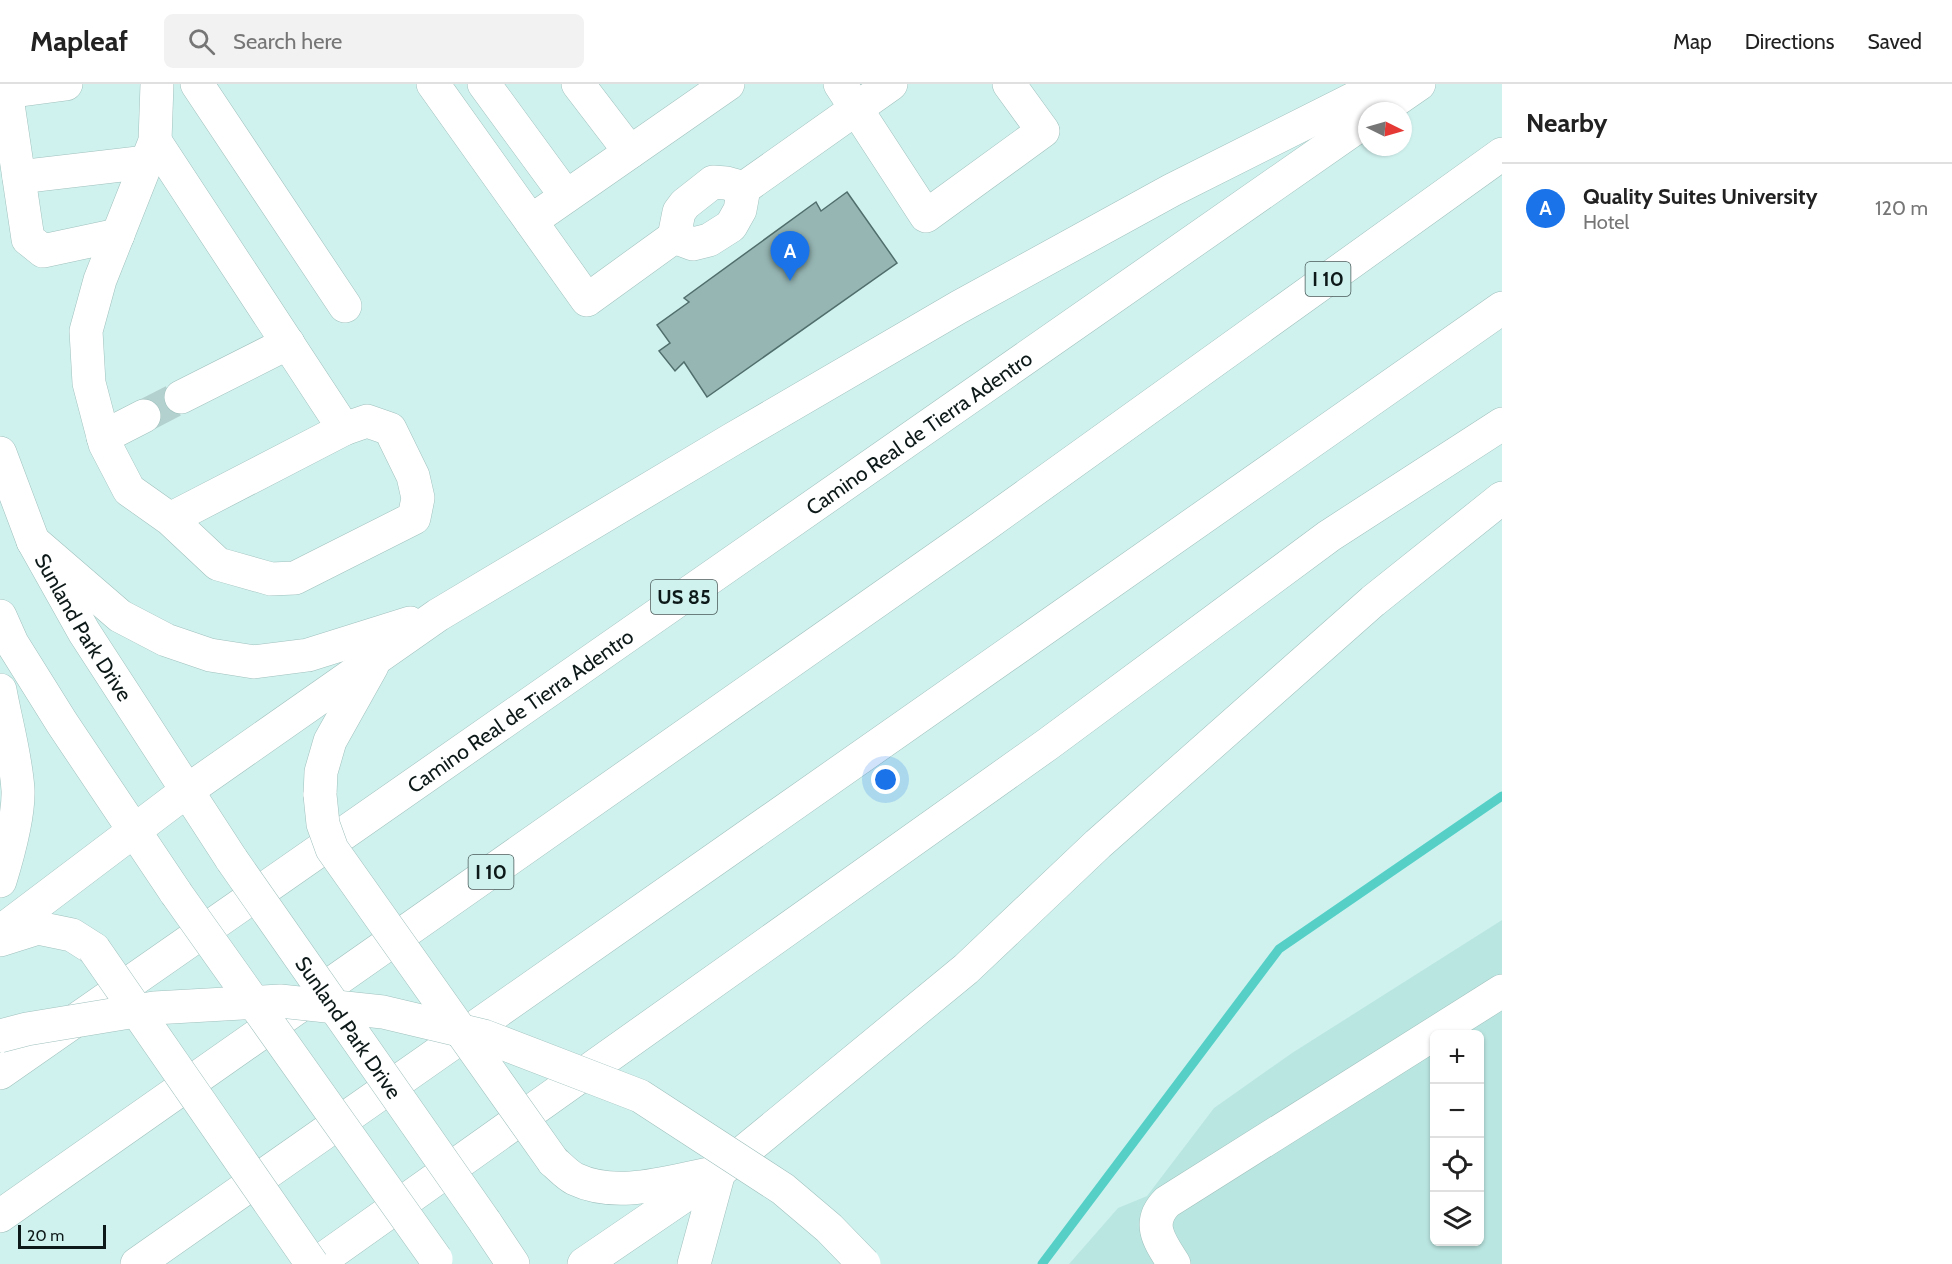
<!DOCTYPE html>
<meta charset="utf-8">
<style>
body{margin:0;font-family:Cabin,sans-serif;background:#f2f2f2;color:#222}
.controls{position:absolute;right:18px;bottom:18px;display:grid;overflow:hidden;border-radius:9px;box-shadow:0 2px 4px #0004}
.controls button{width:54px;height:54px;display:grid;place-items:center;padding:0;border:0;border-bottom:2px solid #e0e0e0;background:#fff;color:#222;font:30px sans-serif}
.compass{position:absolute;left:1358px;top:18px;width:54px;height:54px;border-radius:50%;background:#fff;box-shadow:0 2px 4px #0004;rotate:95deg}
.scale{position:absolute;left:18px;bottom:15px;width:88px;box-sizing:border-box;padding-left:6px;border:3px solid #0d1918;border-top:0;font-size:16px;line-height:21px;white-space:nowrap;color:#0d1918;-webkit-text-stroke:4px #d0f2ef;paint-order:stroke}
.you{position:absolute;left:886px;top:696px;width:21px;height:21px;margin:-15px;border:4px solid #fff;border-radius:50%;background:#1a73e8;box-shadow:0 0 0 9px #1a73e833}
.badge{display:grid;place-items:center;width:39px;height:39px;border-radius:50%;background:#1a73e8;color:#fff;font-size:20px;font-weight:700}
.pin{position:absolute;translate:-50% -50px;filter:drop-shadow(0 2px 3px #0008)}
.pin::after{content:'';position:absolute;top:32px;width:21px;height:18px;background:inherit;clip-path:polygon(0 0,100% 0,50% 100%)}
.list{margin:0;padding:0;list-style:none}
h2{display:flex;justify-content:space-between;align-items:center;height:78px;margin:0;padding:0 24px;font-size:26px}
h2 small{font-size:20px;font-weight:400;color:#767676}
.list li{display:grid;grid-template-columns:39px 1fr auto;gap:18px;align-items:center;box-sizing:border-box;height:90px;padding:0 24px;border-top:2px solid #e0e0e0}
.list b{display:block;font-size:22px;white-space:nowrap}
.list p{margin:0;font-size:20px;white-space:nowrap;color:#767676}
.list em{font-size:20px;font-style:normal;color:#767676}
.icon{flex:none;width:33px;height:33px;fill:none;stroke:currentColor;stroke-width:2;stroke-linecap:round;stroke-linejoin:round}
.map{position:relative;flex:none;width:1502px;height:1180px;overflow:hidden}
header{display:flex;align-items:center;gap:36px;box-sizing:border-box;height:84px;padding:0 30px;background:#fff;border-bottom:2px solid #e0e0e0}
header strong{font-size:28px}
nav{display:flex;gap:33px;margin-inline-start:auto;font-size:21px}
.search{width:420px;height:54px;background:#f2f2f2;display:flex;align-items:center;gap:15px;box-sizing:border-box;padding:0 21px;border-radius:9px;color:#767676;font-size:22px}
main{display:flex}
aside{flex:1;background:#fff}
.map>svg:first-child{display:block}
.built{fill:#bae6e1;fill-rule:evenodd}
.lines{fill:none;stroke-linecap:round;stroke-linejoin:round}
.stream{stroke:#56d0c7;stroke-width:9}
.building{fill:#96b6b3;stroke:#506f6c;stroke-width:1.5}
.minor-tunnel{stroke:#b3d1cf;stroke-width:33;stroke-dasharray:33 16;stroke-linecap:butt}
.minor-casing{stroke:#9fc1bd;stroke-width:34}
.major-casing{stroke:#9fc1bd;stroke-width:34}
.highway-casing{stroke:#9fc1bd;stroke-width:34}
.minor{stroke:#fff;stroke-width:33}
.major{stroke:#fff;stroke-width:33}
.highway{stroke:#fff;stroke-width:33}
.major-bridge-casing{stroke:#9fc1bd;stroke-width:34;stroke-linecap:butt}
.highway-bridge-casing{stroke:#9fc1bd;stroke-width:34;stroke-linecap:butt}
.major-bridge{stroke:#fff;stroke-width:33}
.highway-bridge{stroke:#fff;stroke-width:33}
.labels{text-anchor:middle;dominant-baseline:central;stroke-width:5;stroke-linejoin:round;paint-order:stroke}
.shield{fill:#d0f2ef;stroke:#485a58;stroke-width:1.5}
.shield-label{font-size:20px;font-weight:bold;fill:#0d1918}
.street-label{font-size:21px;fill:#0d1918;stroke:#d0f2ef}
</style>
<header>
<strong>Mapleaf</strong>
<div class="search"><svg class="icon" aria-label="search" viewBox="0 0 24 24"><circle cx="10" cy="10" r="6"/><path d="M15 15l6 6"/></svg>Search here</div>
<nav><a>Map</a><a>Directions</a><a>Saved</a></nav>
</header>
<main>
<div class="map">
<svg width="1502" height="1180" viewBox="0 0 1502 1180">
<rect width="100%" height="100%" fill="#d0f2ef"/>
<path class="built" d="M1502 836V1180H1069L1118 1124 1147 1112 1214 1024 1292 969ZM1434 950H1480V1158H1434Z"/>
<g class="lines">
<polyline class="stream" points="1042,1180 1279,865 1502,712"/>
</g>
<polygon class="building" points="847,108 897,179 707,313 684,278 675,287 659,267 670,259 657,241 689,218 684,214 816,118 821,127"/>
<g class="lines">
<polyline class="minor-tunnel" points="144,332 181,313"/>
<g class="minor-casing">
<g id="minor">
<polyline points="5,0 28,155 43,167 118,151"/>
<polyline points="157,0 155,57 100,196 86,247 89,299 105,360 129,406 170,435 218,480 271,495 295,494 414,434 418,414 413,392 390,345 367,337 344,345 170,435"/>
<polyline points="197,0 345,222"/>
<polyline points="433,0 587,216 674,153"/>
<polyline points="484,0 566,112"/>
<polyline points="578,0 630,68"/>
<polyline points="840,0 926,132 1043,47 1009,0"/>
<polyline points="6,8 66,0"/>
<polyline points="155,57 344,345"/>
<polyline points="19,93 147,78"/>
<polygon points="713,98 726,99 744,104 740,126 731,142 709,156 693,160 674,153 679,128 685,120"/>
<polyline points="744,104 891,0"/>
<polyline points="531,137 728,0"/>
<polyline points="181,313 288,259"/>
<polyline points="103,353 144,332"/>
<path d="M1174 1180C1161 1159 1145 1140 1167 1118L1502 907"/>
</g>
</g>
<g class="major-casing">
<g id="major">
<path id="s1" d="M0 369 33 457 84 548 232 776"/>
<polyline points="0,532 12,559 62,639 176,809"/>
<path d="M0 606C6 639 16 673 18 706 19 733 8 771 0 797"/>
<polyline points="0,848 188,706"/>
<polyline points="485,1138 513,1180"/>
</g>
</g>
<g class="highway-casing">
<g id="highway">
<polyline points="1380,27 1419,0"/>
<polyline points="33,457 120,532 166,556 210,571 254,578 308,571 410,539"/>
<polyline points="188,706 438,531 731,356 959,223 1172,106 1383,0"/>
<polyline points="320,711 321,688 330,657 372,582"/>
<polyline points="0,856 38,844 72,851 94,865"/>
<path id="s2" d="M0 989 1367 36"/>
<path d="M553 1077C560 1083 567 1091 575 1095 619 1116 673 1096 719 1088L694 1180"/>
<polyline points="0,1132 981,444 1502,70"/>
<polyline points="137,1180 1502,224"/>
<polyline points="316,1180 1048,660 1329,452 1502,340"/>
<polyline points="584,1180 719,1088 966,885 1098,760 1373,517 1502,414"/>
</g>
</g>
<use href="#minor" class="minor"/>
<use href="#major" class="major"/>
<use href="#highway" class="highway"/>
<g class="major-bridge-casing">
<g id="major-bridge">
<path id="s3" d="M232 776 485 1138"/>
<polyline points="176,809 436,1175"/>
</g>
</g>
<g class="highway-bridge-casing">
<g id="highway-bridge">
<polyline points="320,711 323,740 332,765 553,1077"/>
<polyline points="94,865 312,1180"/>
<polyline points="0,952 27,945 154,924 280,917 383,928 484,952 640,1012 783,1105 829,1144 864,1180"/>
</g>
</g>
<use href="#major-bridge" class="major-bridge"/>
<use href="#highway-bridge" class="highway-bridge"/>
</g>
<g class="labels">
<g class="shield">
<rect x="1305.5" y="178" width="45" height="34" rx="4.5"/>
<rect x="651" y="496" width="66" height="34" rx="4.5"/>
<rect x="468.5" y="771" width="45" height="34" rx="4.5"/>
</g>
<g class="shield-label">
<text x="1328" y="195">I 10</text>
<text x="684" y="513">US 85</text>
<text x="491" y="788">I 10</text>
</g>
<g class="street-label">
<text stroke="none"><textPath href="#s2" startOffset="1120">Camino Real de Tierra Adentro</textPath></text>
<text stroke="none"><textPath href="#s1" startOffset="194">Sunland Park Drive</textPath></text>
<text stroke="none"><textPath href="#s2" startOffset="634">Camino Real de Tierra Adentro</textPath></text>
<text stroke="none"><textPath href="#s3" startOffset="204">Sunland Park Drive</textPath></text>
</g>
</g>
</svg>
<div class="controls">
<button>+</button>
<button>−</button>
<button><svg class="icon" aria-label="locate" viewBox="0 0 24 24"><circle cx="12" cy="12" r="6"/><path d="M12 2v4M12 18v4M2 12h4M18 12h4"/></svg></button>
<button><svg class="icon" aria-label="layers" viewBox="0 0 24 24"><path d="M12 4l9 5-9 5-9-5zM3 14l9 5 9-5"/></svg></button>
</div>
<svg class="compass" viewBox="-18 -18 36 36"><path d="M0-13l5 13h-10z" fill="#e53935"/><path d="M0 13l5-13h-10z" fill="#767676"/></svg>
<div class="scale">20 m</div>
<div class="you"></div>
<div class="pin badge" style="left:790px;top:197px">A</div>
</div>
<aside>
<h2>Nearby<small></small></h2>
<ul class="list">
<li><span class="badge">A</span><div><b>Quality Suites University</b><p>Hotel</p></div><em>120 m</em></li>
</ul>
</aside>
</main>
